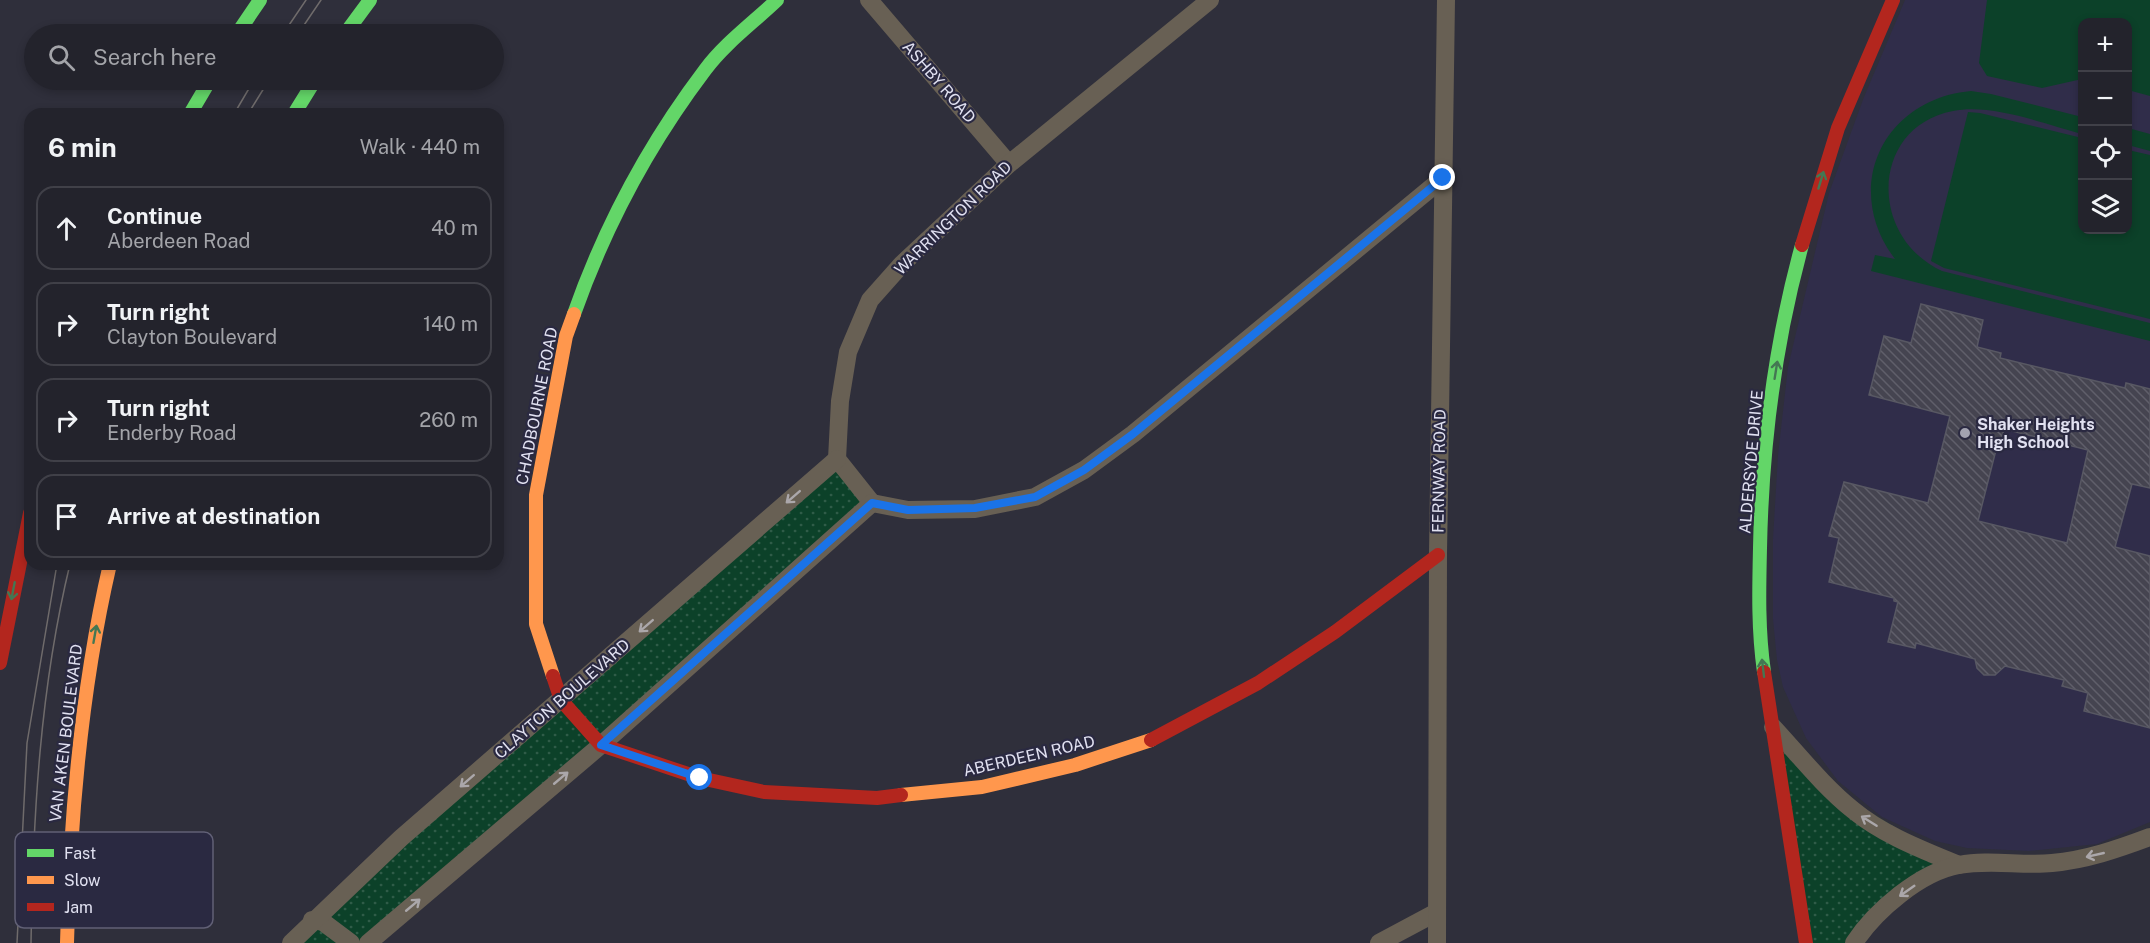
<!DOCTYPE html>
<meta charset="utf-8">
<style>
body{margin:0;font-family:"Public Sans",sans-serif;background:#2f2f38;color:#f1f3f6}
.controls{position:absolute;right:18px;top:18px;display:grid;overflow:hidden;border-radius:12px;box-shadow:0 3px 9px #0003}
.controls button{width:54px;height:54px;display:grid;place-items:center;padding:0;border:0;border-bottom:2px solid #404048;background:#23232c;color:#f1f3f6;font:30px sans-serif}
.stop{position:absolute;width:18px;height:18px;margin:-14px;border:4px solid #1a73e8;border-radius:50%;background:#fff}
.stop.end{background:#1a73e8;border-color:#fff;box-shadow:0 2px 6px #0008}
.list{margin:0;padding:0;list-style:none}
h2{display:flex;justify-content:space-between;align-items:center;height:78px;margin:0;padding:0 24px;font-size:26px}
h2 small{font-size:20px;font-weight:400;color:#a3a4a9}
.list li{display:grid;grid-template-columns:39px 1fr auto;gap:18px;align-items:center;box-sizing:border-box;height:84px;margin:0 12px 12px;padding:0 12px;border:2px solid #404048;border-radius:18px}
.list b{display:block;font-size:22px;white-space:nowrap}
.list p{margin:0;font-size:20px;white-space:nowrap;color:#a3a4a9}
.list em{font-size:20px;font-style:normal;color:#a3a4a9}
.icon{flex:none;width:33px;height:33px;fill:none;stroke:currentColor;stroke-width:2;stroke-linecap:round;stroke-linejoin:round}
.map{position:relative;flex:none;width:2150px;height:943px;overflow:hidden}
.search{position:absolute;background:#23232c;box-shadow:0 3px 9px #0003;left:24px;top:24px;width:480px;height:66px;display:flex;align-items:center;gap:15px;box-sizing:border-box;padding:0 21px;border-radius:33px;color:#a3a4a9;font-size:22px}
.panel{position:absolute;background:#23232c;box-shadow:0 3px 9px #0003;left:24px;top:108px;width:480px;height:462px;border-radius:18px}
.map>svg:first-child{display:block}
.built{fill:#302d4a;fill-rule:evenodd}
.green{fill:url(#green-dots)}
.pitch{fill:#0c4129}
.building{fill:url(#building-back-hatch);stroke:#585863;stroke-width:1.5;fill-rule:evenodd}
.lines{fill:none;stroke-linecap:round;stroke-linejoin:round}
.street{stroke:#686054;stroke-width:18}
.fast{stroke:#63d668;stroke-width:14}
.slow{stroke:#ff974d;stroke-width:14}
.jam{stroke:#b3261e;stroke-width:14}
.tram{stroke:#6f6b6b;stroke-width:1.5}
.oneway{stroke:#447753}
.oneway2{stroke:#aba7aa}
.route{stroke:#1a73e8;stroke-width:8}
.poi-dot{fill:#a3a3b1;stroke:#2a2941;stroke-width:2}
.labels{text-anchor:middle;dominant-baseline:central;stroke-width:4.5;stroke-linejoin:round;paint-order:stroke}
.street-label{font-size:16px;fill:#e1e1f1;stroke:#2a2941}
.poi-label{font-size:16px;font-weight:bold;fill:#e1e1f1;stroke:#2a2941;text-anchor:start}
.key{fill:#2a2941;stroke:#616076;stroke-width:1.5}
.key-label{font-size:16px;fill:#e1e1f1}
</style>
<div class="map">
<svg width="2150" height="943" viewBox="0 0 2150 943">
<defs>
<pattern id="green-dots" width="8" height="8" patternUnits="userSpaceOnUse" patternTransform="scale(1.5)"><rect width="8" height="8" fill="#0c4129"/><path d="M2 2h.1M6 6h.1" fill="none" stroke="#2f5c48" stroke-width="1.8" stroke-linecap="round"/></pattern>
<pattern id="building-back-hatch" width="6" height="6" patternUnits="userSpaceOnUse" patternTransform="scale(1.5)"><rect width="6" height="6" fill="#454450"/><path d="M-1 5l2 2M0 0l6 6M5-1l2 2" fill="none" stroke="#605f6a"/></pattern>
</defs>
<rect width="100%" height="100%" fill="#2f2f3b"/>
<path class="built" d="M1905 0H2150V822L2097 844 2029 851 1967 848 1935 841 1882 817 1838 781 1806 738 1783 687 1777 660 1773 619V539L1778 455 1788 367 1829 193 1864 97ZM2082 22H2128V230H2082Z"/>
<g class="green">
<polygon points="837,459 872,503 368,943 291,943"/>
<polygon points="1773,726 1827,787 1959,865 1922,880 1854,943 1806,943"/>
</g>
<g class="pitch">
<polygon points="1987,0 2150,0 2150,96 2128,90 2128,22 2082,22 2082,79 2042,88 1987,76 1979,63"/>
<path d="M1971 91 1991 94 2082 117V134C2045 124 1991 103 1953 111 1870 127 1868 237 1942 271L2150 323V341L1871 271 1875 255 1895 259C1841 188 1883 99 1971 91Z"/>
<polygon points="1968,112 1980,113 2082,138 2082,230 2128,230 2128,150 2150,155 2150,319 1944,268 1931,261"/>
<polygon points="2128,128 2150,134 2150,151 2128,145"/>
</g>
<path class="building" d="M1921 304 1983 320 1977 347 2001 353 2000 358 2125 388 2126 383 2150 389V488L2132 484 2115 547 2150 556V728L2084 711 2088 693 2062 686 2064 680 2005 666 1995 675H1984L1977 668 1975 659 1916 643 1915 648 1888 642 1898 602 1894 601V598L1829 582 1839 538 1829 536 1844 482 1928 503 1950 416 1869 395 1884 336 1911 343ZM2004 429 2088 450 2067 543 1978 521 1999 438H2002Z"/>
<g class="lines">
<g class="street">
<polyline points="869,0 1009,164"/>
<polyline points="872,503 908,510 975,509 1035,497 1084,470 1133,434 1443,178"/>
<polyline points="872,503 837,459 840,401 848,352 870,300 902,264 1009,164 1210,0"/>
<path d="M1773 727C1799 755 1823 786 1853 810 1883 835 1923 850 1959 865"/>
<polyline points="312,920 323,922 351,943"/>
<polyline points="291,943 401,838 837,459"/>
<polyline points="368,943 601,745 872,503"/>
<polyline points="1379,943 1437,912"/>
<polyline points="1437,943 1438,555 1446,0"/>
<path d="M1854 943C1875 911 1920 872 1959 865 1989 859 2022 866 2052 863 2086 860 2118 849 2150 837"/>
</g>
<g class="fast">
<polyline points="237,34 260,0"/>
<polyline points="345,34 370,0"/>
<polyline points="190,114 210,80"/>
<polyline points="294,114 315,80"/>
<path d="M574 314C605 226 649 144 705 70 724 44 754 22 777 0"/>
<path d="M1764 672C1758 630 1759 590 1760 548 1762 447 1775 343 1802 245"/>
</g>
<g class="slow">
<polyline points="553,676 536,624 536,495 566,336 574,314"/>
<polyline points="901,795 982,787 1075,765 1151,740"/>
<path d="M67 943C70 815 81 689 110 564"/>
</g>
<g class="jam">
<polyline points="1802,245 1838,128 1893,0"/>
<polyline points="0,663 30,513"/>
<polyline points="1764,672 1806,943"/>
<polyline points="553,676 561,700 601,745 700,778 764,792 877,798 901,795"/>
<polyline points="1151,740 1258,683 1335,632 1438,555"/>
</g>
<g class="tram">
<polyline points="283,34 306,0"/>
<polyline points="298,34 321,0"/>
<polyline points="234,114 254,80"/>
<polyline points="248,114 269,80"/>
<polyline points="17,943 27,743 57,564"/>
<path d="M31 943C33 816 40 688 70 564"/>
</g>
</g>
<defs><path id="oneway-shaft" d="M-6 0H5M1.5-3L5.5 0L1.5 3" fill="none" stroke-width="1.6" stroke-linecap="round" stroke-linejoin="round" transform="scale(1.5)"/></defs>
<g class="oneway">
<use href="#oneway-shaft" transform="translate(1821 180) rotate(-73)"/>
<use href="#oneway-shaft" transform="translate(1776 370) rotate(-81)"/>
<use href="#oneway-shaft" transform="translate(13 591) rotate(101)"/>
<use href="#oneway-shaft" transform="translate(95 634) rotate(-80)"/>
<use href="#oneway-shaft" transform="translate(1763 668) rotate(-97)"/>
</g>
<g class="oneway2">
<use href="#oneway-shaft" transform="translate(793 497) rotate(139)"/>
<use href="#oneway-shaft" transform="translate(646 626) rotate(139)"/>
<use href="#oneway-shaft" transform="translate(561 778) rotate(-40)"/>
<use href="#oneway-shaft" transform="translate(467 781) rotate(139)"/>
<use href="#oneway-shaft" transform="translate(1869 821) rotate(-148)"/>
<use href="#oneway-shaft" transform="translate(2095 855) rotate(167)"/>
<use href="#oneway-shaft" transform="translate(1907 891) rotate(145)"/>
<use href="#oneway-shaft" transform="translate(413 905) rotate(-40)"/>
</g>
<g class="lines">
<polyline class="route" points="700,778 601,745 872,503 908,510 975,508 1035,497 1084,470 1133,434 1443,178"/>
</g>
<circle class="poi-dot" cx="1965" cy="433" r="6"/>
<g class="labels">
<g class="street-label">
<text transform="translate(939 82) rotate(49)">ASHBY ROAD</text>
<text transform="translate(953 218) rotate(-44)">WARRINGTON ROAD</text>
<text transform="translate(537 406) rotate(-79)">CHADBOURNE ROAD</text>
<text transform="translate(1751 462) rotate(-85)">ALDERSYDE DRIVE</text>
<text transform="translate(1439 471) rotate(-89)">FERNWAY ROAD</text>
<text transform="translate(562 699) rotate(-41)">CLAYTON BOULEVARD</text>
<text transform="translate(66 733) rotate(-83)">VAN AKEN BOULEVARD</text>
<text transform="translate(1029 756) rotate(-13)">ABERDEEN ROAD</text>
</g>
<g class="poi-label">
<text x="1977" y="424">Shaker Heights<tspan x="1977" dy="18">High School</tspan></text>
</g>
</g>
<rect x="15" y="832" width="198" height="96" rx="9" class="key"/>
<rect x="27" y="849" width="27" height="8" fill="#63d668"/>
<rect x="27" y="876" width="27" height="8" fill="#ff974d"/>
<rect x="27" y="903" width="27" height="8" fill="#b3261e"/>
<g class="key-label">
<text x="64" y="859">Fast</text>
<text x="64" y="886">Slow</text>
<text x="64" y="913">Jam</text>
</g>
</svg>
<div class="controls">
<button>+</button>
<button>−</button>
<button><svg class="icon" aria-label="locate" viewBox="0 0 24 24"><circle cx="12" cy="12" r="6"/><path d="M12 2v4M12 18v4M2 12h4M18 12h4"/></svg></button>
<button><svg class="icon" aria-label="layers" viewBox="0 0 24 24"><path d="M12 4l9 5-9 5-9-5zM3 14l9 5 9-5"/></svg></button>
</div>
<div class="stop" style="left:700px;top:778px"></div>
<div class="stop end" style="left:1443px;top:178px"></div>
<div class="search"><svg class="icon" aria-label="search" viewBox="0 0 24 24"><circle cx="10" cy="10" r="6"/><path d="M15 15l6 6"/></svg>Search here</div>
<section class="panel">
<h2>6 min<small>Walk · 440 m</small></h2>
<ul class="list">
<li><svg class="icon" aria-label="ahead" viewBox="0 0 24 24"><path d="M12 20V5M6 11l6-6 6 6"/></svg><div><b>Continue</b><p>Aberdeen Road</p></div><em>40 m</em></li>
<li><svg class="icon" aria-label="right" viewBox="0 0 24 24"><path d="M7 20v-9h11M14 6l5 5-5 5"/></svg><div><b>Turn right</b><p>Clayton Boulevard</p></div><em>140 m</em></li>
<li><svg class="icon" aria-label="right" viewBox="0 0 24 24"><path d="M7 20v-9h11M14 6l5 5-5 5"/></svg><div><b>Turn right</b><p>Enderby Road</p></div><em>260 m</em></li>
<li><svg class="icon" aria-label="arrive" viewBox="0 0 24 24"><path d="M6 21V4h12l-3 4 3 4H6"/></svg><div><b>Arrive at destination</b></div></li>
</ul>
</section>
</div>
